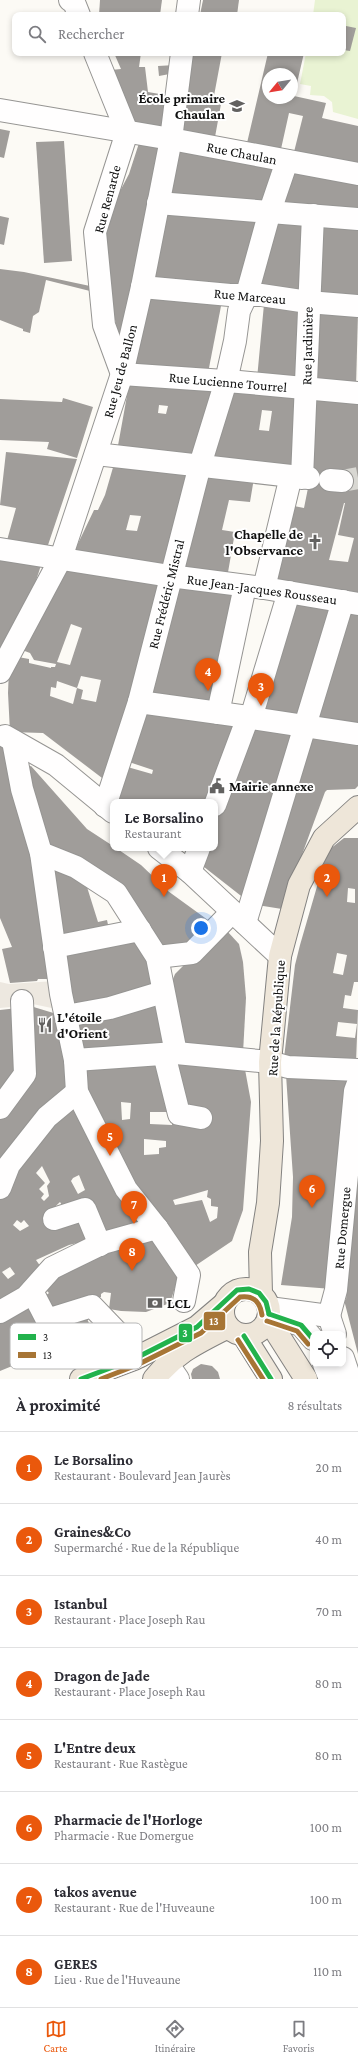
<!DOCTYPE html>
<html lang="fr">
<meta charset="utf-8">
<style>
body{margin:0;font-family:"Crimson Pro",serif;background:#f7f7f7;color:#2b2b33}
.controls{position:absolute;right:12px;bottom:12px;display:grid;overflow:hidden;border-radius:8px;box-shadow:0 2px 6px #0003}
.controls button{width:36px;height:36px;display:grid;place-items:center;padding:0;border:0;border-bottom:1px solid #e1e1e2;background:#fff;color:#2b2b33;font:20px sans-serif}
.compass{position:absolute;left:262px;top:68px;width:36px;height:36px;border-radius:50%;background:#fff;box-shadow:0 2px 6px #0003;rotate:240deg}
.you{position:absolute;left:201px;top:928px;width:14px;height:14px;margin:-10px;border:3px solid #fff;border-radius:50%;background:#1a73e8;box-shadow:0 0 0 6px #1a73e833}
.badge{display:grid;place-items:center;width:26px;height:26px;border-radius:50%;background:#ea580c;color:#fff;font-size:13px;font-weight:700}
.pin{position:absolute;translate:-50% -33px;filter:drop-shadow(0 1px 2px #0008)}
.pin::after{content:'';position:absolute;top:21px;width:14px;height:12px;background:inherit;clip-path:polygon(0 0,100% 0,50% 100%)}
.popup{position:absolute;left:110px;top:799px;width:108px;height:52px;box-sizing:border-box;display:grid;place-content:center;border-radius:8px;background:#fff;filter:drop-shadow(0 1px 3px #0005);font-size:13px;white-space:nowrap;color:#7c7c81}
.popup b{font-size:15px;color:#2b2b33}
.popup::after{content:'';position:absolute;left:50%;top:100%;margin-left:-8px;border:8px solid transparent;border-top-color:#fff}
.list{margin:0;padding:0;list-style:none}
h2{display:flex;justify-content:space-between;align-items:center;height:52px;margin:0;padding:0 16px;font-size:17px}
h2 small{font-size:13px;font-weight:400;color:#7c7c81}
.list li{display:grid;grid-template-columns:26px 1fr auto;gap:12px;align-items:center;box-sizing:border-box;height:72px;padding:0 16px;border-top:1px solid #e1e1e2}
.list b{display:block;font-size:15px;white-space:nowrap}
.list p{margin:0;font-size:13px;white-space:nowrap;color:#7c7c81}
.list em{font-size:13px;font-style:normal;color:#7c7c81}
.icon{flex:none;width:22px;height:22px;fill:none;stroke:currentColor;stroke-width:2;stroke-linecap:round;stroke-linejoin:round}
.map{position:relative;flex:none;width:358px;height:1379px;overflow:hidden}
.search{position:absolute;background:#fff;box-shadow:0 2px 6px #0003;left:12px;right:12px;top:12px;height:44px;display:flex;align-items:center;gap:10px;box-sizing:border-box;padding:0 14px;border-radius:8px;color:#7c7c81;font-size:15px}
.sheet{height:628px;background:#fff}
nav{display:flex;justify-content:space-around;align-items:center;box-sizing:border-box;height:56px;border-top:1px solid #e1e1e2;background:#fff;font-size:11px;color:#7c7c81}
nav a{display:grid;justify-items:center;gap:2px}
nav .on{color:#ea580c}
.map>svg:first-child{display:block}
.green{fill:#e9f3d3}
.plaza{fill:#ede8e0}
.building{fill:#a09d9a;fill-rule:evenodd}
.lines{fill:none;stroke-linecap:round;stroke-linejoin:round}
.minor-tunnel{stroke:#d8d7d2;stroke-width:22;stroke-dasharray:22 11;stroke-linecap:butt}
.minor-casing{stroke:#969593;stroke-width:24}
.major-casing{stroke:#838280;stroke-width:24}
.minor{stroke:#fffefe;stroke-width:22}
.major{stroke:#eee6d9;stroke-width:22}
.bus-1-casing{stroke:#fff;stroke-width:8}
.bus-2-casing{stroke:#fff;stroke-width:8}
.bus-1{stroke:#22b24c;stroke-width:5}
.bus-2{stroke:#a77535;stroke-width:5}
.labels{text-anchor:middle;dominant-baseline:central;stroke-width:4;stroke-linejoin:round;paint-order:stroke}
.poi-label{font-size:14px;font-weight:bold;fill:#0f0f0f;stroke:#fff;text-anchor:start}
.street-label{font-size:14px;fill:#0f0f0f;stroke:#fff}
.key{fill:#fff;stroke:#b7b7b7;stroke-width:1}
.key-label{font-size:11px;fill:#0f0f0f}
.line-badge{stroke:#fff;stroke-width:1.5}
.badge-label{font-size:11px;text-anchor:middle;font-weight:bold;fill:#fff}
</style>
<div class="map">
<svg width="358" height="1379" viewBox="0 0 358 1379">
<rect width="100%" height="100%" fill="#fcfaf5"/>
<polygon class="green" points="315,0 358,0 358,119 333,112 332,102 324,96 310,95 311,86 300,84 306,53 343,53 343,15 313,15"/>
<polygon class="plaza" points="55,981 61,1010 28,1003 22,1006 0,1008 0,982 9,984"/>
<g class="building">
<polygon points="100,0 162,0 160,15 99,15"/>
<polygon points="203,0 239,0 237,15 200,15"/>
<polygon points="346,26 356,28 350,51 343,50 343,38"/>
<polygon points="114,53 141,53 139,67 145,67 148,92 171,96 165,132 133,126 111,70 121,69"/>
<polygon points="193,53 222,53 213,101 221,104 215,137 178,131"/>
<path d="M268 53H304L294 96 326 103 322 118 358 126V164L294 152 303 116 289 113 281 149 247 143ZM268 74H292V98H268Z"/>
<polygon points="175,65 175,73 159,76 158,66"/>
<polygon points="0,129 10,131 4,158 0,157"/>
<polygon points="140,140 163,146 127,335 118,333 110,297 106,233 119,193 129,174"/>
<polygon points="64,141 72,261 44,263 36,142"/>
<polygon points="175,149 276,166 266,205 166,197"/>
<polygon points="289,169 358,182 358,213 279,206"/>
<polygon points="164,210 262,217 243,288 150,280"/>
<polygon points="0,216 9,218 4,245 0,244"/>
<polygon points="276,218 306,221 304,296 257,291"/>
<polygon points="319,222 358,226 358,299 316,297"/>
<polygon points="0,269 24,272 90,286 90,291 46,280 39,312 33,316 30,333 23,331 23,329 0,320"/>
<polygon points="146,294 222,301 208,373 133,366"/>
<polygon points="264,304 303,308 301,383 257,379"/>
<polygon points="315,310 358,313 356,387 313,384"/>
<path d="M130 379 216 387 198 452 189 458 117 451ZM159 405 168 406 166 414 158 413Z"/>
<path d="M229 388 301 394 297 466 210 460ZM262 410 272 411 269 431 259 430Z"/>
<path d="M312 396 358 400V597L272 585 289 505 304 508 309 483ZM344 503H345L338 535 354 538 348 562 329 560Z"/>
<polygon points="63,398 93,407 77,458 47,449 49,442 0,440 0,399 62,402"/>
<polygon points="6,452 77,459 46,551 6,544 16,508 0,505"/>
<path d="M114 464 193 473 166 570 73 554 94 510H98L105 495ZM130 515 141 516 137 531 126 530Z"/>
<polygon points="206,474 254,478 250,502 229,500 222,530 235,532 227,578 178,571"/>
<polygon points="0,556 42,562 34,587 0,655"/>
<path d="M67 565 163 581 106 781 43 733 10 732 8 693 9 668 18 657 29 659V663L51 668V667H55L56 664 34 660 30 653 22 650ZM71 624 82 628 70 665 57 662ZM81 676 101 680 96 702 81 699 83 690 77 688 73 704 50 696 51 687 56 688 57 681 77 688Z"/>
<polygon points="174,583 238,592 212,708 144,698"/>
<polygon points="297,601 336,606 302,720 256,714"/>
<polygon points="348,608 358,610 358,728 314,722"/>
<polygon points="140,710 240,724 211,802 124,802 114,794 124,766 152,774 153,770 126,761"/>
<polygon points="252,726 298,731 245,899 199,863 205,848 215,848 215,823"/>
<polygon points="309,732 358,739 358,786 355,789 327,790 325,792 282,909 257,905"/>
<polygon points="0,746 6,749 31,836 49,979 38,979 37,981 10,983 2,949 12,947 0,918"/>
<polygon points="31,766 87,829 113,846 113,848 116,848 141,865 162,885 161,886 212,923 190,951 159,952 134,915 44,847 24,768"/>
<path d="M344 838H358V982H354L351 996 345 995 343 1008 358 1010 356 1063 284 1058 295 965 300 945 325 859 330 849ZM348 888 355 889V903L347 902ZM337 953 347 955 343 975 333 973ZM338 1022 357 1024 355 1038 336 1036Z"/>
<polygon points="47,862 75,869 87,887 98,922 107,920 110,934 61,941"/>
<polygon points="227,931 239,944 243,962 246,998 243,1053 182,1048 169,989 175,974 190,959"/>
<polygon points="140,938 159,987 70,1011 62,950"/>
<polygon points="161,999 171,1046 81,1055 73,1020"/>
<polygon points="27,1005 60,1015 72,1081 0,1173 0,1116 20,1088"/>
<polygon points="18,1008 19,1070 0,1099 0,1010"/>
<path d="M163 1060 171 1112H150V1124L172 1125V1122L189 1113 168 1061 244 1064 251 1102 243 1210 232 1241 192 1268 149 1210 85 1087 82 1064ZM121 1102 131 1103 130 1119 122 1120ZM144 1139 166 1141V1147L159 1148V1154L144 1155ZM208 1190 207 1197 211 1199V1206L218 1207 217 1218 210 1222 202 1200 175 1205 173 1200Z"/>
<polygon points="347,1074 345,1149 332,1289 281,1285 292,1217 293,1177 286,1075"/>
<path d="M75 1102 121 1191 144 1225 103 1239 96 1222 85 1206 67 1213 60 1202 42 1219 47 1227 84 1214 94 1239 69 1245 36 1260 43 1270 18 1294 0 1304V1200L13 1171 31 1142ZM42 1166 50 1182 47 1186 49 1196 44 1201 41 1198 44 1194 39 1189 45 1183 36 1173ZM79 1175 85 1190 78 1194 71 1181 73 1178ZM17 1220 21 1223 24 1220 29 1226 20 1231 13 1225ZM10 1267 15 1274 8 1279 2 1272Z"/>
<polygon points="358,1152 358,1354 344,1300 346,1300"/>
<polygon points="151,1235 179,1275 170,1303 146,1312 121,1311 109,1309 111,1293 104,1292 101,1294 101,1297 48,1313 41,1299 49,1293 43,1287 55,1273"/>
<polygon points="33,1302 45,1325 84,1312 98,1343 62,1358 57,1348 56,1348 0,1371 0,1320"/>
<polygon points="201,1364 212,1366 218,1372 220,1379 192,1379 191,1374 193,1369"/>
</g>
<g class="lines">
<polyline class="minor-tunnel" points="342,481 358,478"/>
<g class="minor-casing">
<g id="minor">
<polyline points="70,0 73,0 79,15"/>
<polyline points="187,15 189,0"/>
<polyline points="95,53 127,132 95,232 104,325 122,374"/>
<polyline points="0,110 171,139 358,174"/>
<polyline points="158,203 358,219"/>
<polyline points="142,287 230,295 261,295 308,302 358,306"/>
<polyline points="122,374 239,382 358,393"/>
<polyline points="96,454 309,478"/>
<polyline points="302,478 313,215"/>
<polyline points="330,480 342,481"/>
<polyline points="0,549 170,576 264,588 358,604"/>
<polyline points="264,588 291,476"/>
<polyline points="0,672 61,558 122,374 142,287 171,139 182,53"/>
<polyline points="139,702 248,717"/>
<polyline points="218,713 245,586"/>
<polyline points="251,718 289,592"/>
<polyline points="251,718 358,734"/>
<polyline points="5,736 56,765 113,812"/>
<polyline points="13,741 22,789 41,853 61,994 75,1060 77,1092 126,1189 157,1228 189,1275 184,1301"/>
<polyline points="215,805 248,717 251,718"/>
<polyline points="105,806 139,702 200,465 226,381 235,341 239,311 247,294 270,211 287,161"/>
<polyline points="159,848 190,872 280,956"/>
<polyline points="41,853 76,867 116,893 157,957 176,1053"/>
<polyline points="190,872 199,848"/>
<polyline points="245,923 343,601"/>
<polyline points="54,947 140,930"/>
<polyline points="157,957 192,953 232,912"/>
<polyline points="66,1016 110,1008 163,992"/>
<polyline points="164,1054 179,1114 201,1118"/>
<polyline points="75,1060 176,1053 270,1062 288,1067 358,1070"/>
<polyline points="0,1108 25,1074 22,1001"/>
<polyline points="0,1188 9,1165 47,1117 77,1092"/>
<polyline points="54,1219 85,1209 100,1245"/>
<polyline points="32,1291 47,1320 92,1306 140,1356"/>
<polyline points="269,1308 329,1316"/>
<polyline points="0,1312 26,1297 52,1268 103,1243 157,1228"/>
<polyline points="329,1316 336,1290 355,1091 358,1083"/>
<polyline points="329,1316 335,1334"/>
<polyline points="276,1317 301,1325 313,1339"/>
<polyline points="343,1358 350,1379"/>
<polyline points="167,1363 178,1379"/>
<polyline points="324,1364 330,1379"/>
</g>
</g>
<g class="major-casing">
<g id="major">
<circle cx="246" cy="1312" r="23"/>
<polyline points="261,1294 260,1252 268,1203 272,1141 270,1062 280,956 299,885 324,838 358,807"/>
<polyline points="268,1319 306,1379"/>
<polyline points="244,1336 271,1379"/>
<polyline points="81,1379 134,1359 197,1327 224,1304"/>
<path d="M154 1379C176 1352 197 1343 228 1327"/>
</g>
</g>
<use href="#minor" class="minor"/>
<use href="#major" class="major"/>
<g class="bus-1-casing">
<g id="bus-1">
<polyline points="269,1314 301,1325 313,1339"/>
<polyline points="244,1336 271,1379"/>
<polyline points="81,1379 134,1359 197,1327 237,1290 249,1289 259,1293 266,1302 269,1314"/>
</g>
</g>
<g class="bus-2-casing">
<g id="bus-2">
<polyline points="267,1321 297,1331 308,1344"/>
<polyline points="238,1340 263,1379"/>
<path d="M101 1379 137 1365 201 1333 240 1297C254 1295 260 1302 262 1315"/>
</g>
</g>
<use href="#bus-1" class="bus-1"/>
<use href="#bus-2" class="bus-2"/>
</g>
<defs>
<g id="school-bare" transform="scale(1.2)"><path d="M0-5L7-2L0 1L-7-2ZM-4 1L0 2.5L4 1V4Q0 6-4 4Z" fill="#626160" stroke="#fff" stroke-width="2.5" paint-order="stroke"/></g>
<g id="church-bare" transform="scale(1.2)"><path d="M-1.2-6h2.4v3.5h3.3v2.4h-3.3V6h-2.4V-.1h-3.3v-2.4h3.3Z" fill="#626160" stroke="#fff" stroke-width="2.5" paint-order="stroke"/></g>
<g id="civic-bare" transform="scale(1.2)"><path d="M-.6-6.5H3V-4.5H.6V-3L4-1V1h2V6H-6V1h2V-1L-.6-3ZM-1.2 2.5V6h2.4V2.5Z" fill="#626160" stroke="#fff" stroke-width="2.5" paint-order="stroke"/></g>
<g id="restaurant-bare" transform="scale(1.2)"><path d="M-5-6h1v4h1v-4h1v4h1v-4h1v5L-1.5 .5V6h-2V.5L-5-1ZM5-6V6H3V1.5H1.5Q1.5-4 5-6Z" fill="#626160" stroke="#fff" stroke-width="2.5" paint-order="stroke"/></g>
<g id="bank-bare" transform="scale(1.2)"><path d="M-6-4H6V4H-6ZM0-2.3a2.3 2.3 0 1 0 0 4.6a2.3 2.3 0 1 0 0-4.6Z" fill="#626160" stroke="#fff" stroke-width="2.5" paint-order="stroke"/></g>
</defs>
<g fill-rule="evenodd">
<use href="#school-bare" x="237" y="106"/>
<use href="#church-bare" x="315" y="542"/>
<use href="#civic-bare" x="217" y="786"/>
<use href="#restaurant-bare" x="45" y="1025"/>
<use href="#bank-bare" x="155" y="1303"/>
</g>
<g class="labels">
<g class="poi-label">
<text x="225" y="98" text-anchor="end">École primaire<tspan x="225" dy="16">Chaulan</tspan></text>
<text x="303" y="534" text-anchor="end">Chapelle de<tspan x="303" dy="16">l'Observance</tspan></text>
<text x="229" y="786">Mairie annexe</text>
<text x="57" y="1017">L'étoile<tspan x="57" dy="16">d'Orient</tspan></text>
<text x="167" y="1303">LCL</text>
</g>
<g class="street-label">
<text transform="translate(242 153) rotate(11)">Rue Chaulan</text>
<text transform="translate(107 199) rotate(-75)">Rue Renarde</text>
<text transform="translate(250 296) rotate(5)">Rue Marceau</text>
<text transform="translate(307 346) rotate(-89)">Rue Jardinière</text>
<text transform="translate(120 371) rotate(-75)">Rue Jeu de Ballon</text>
<text transform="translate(228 382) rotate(5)">Rue Lucienne Tourrel</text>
<text transform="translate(262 589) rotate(8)">Rue Jean-Jacques Rousseau</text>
<text transform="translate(166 594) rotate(-76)">Rue Frédéric Mistral</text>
<text transform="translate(276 1018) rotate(-86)">Rue de la République</text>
<text transform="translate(342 1228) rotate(-85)">Rue Domergue</text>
</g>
</g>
<rect x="10" y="1323" width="132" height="46" rx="6" class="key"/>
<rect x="18" y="1334" width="18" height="6" fill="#22b24c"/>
<rect x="18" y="1352" width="18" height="6" fill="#a77535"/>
<g class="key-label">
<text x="43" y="1341">3</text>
<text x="43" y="1359">13</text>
</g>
<g class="line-badge">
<rect x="203" y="1311" width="23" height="20" rx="4" fill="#a77535"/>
<rect x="178" y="1323" width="15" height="20" rx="4" fill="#22b24c"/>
</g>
<g class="badge-label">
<text x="214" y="1325">13</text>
<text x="185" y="1337">3</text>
</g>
</svg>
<div class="controls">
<button><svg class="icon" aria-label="locate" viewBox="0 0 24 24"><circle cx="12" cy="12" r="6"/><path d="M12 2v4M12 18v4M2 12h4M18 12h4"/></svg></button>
</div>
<svg class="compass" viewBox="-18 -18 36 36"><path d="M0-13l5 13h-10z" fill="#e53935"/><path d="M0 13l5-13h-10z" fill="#7c7c81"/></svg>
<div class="you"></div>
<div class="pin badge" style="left:164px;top:897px">1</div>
<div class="popup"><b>Le Borsalino</b>Restaurant</div>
<div class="pin badge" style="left:327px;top:897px">2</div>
<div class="pin badge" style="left:261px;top:706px">3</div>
<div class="pin badge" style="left:208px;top:691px">4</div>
<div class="pin badge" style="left:110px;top:1156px">5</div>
<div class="pin badge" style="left:312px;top:1208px">6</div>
<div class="pin badge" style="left:134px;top:1224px">7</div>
<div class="pin badge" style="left:132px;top:1271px">8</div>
<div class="search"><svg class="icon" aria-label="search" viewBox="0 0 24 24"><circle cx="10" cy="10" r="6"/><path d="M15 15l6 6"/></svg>Rechercher</div>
</div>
<section class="sheet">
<h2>À proximité<small>8 résultats</small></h2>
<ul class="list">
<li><span class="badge">1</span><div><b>Le Borsalino</b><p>Restaurant · Boulevard Jean Jaurès</p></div><em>20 m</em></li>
<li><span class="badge">2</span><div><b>Graines&amp;Co</b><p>Supermarché · Rue de la République</p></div><em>40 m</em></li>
<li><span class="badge">3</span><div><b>Istanbul</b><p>Restaurant · Place Joseph Rau</p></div><em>70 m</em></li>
<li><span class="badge">4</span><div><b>Dragon de Jade</b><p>Restaurant · Place Joseph Rau</p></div><em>80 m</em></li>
<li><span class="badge">5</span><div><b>L'Entre deux</b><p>Restaurant · Rue Rastègue</p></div><em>80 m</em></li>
<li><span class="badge">6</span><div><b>Pharmacie de l'Horloge</b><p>Pharmacie · Rue Domergue</p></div><em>100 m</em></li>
<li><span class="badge">7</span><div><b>takos avenue</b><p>Restaurant · Rue de l'Huveaune</p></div><em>100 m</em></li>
<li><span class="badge">8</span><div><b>GERES</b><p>Lieu · Rue de l'Huveaune</p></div><em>110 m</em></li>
</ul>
</section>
<nav>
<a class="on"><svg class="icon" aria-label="map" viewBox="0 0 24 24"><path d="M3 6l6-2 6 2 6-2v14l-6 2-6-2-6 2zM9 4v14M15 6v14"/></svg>Carte</a>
<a><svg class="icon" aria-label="directions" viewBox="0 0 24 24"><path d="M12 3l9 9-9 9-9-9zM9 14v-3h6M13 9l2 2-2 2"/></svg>Itinéraire</a>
<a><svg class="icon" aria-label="saved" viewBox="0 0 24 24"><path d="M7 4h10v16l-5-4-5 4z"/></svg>Favoris</a>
</nav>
